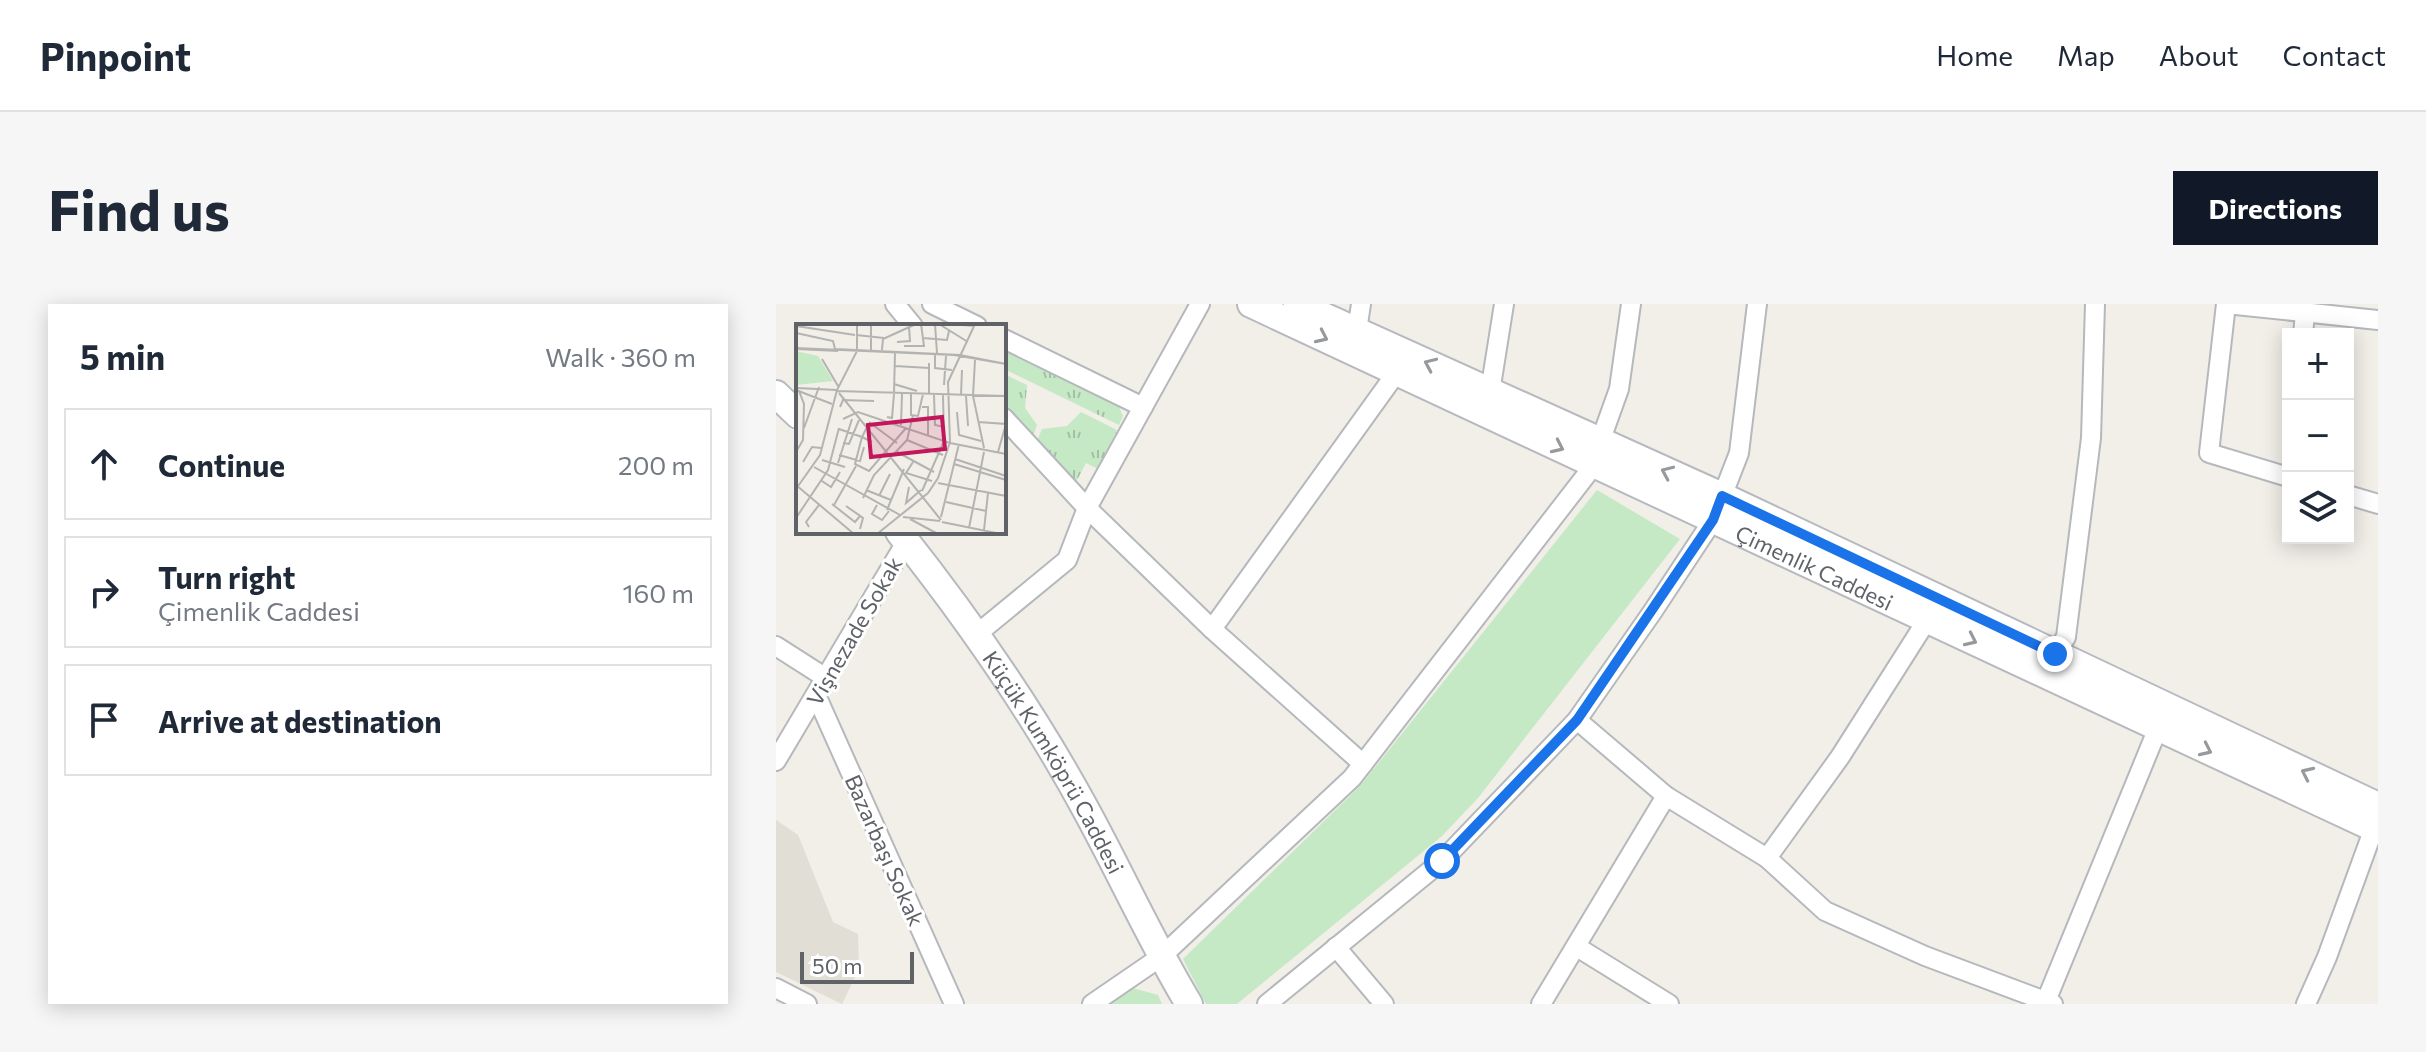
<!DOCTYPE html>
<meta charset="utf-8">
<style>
body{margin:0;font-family:Commissioner,sans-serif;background:#f6f6f7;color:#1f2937}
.controls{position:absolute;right:24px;top:24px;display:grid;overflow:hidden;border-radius:0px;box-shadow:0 4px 20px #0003}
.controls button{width:72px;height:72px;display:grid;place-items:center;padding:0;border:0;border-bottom:2px solid #e0e1e3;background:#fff;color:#1f2937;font:40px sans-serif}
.scale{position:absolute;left:24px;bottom:20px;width:114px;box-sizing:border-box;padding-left:8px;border:4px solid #5f6368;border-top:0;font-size:22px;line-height:28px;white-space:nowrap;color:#5f6368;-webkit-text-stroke:6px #fff;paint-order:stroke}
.stop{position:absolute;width:24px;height:24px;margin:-18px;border:6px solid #1a73e8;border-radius:50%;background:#fff}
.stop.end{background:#1a73e8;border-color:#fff;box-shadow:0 2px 8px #0008}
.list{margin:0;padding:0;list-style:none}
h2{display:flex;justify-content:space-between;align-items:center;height:104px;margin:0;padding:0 32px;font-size:34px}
h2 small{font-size:26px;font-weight:400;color:#747a83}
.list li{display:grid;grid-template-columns:52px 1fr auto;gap:24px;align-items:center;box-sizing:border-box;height:112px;margin:0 16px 16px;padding:0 16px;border:2px solid #e0e1e3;border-radius:0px}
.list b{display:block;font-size:30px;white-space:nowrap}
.list p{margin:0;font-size:26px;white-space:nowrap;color:#747a83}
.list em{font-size:26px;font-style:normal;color:#747a83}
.icon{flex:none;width:44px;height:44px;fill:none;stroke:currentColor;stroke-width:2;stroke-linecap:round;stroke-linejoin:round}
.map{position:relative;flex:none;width:1602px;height:700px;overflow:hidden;border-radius:0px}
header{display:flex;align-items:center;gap:48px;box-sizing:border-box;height:112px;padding:0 40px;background:#fff;border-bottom:2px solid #e0e1e3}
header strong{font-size:38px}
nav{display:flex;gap:44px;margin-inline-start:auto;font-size:28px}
.intro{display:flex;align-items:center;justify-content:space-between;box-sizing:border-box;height:192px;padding:0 48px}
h1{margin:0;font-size:56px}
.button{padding:20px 36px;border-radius:0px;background:#111827;color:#fff;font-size:28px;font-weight:700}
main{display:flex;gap:48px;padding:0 48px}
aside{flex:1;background:#fff;border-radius:0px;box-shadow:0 4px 20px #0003}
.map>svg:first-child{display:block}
.education{fill:#e1ded6}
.grass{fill:url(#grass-tufts)}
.green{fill:#c5e8c5}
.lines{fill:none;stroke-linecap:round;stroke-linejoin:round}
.street-casing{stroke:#b5b8bc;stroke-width:22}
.secondary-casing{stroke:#b6babf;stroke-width:30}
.street{stroke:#fff;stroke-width:18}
.secondary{stroke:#fff;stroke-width:26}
.oneway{stroke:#979a9d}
.route{stroke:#1a73e8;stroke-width:10}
.labels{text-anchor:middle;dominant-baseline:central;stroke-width:6;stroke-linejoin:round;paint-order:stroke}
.street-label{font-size:22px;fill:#5f6368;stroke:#fff}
.inset-road{fill:none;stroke:#b3b3b1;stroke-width:2}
.view{fill:#c2185b;fill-opacity:0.15;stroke:#c2185b;stroke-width:4}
.inset-edge{fill:none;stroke:#5f6368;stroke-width:4}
</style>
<header>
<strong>Pinpoint</strong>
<nav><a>Home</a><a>Map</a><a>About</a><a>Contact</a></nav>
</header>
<div class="intro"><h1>Find us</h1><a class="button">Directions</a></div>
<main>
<aside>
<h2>5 min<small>Walk · 360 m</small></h2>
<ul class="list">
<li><svg class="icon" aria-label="ahead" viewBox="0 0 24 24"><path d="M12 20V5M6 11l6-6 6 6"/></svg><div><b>Continue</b></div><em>200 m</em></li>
<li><svg class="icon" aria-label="right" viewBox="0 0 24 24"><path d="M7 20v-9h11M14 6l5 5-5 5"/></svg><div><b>Turn right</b><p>Çimenlik Caddesi</p></div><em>160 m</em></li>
<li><svg class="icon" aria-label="arrive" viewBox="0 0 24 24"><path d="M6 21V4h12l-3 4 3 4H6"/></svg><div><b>Arrive at destination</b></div></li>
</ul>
</aside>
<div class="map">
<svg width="1602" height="700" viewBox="0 0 1602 700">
<defs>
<pattern id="grass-tufts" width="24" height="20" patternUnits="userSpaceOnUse" patternTransform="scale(2)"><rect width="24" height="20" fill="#c5e8c5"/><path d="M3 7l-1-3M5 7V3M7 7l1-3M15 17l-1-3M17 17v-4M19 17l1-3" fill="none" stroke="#a3c0a4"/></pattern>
</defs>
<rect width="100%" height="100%" fill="#f1efe8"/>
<polygon class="education" points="0,516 22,531 57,618 82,630 83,665 66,700 0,668"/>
<g class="grass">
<polygon points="228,45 342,101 347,112 343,121 228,65"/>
<polygon points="228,70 251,81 249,104 261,121 256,135 228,105"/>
<polygon points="305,108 341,126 322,165 310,159 299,180 260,139 266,125 291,122"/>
</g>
<g class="green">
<polygon points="821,186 904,235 702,494 666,532 461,700 430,700 407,655 584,482"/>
<polygon points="353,683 382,691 386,700 330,700"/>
</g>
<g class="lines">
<g class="street-casing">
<g id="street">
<polyline points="119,0 137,22"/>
<polyline points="156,0 201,22"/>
<polyline points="1450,0 1433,149 1512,173"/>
<polyline points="1450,0 1602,16"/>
<polyline points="581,27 585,0"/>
<polyline points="1527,30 1529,10"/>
<polyline points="228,35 367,103"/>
<polyline points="714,88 728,0"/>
<polyline points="228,114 311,204 436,325 587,460"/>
<polyline points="824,138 843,85 855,0"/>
<polyline points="1572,191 1602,200"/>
<polyline points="436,325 621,68"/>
<polyline points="201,330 291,256 311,204 424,0"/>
<polyline points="0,342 50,374"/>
<polyline points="1279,350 1290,333 1315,134 1319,0"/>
<polyline points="40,391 178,700"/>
<polyline points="801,416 890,492 991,554 1049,607 1149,652 1277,700"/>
<polyline points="0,457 130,238"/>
<polyline points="991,554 1064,453 1151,316"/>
<polyline points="560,643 608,700"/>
<polyline points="801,643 893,700"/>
<polyline points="0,684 31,700"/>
<polyline points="1270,697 1382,424"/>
<polyline points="316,700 386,652 576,474 818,161"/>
<polyline points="491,700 666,557 801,416 877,307 937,216 963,149 981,0"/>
<polyline points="765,700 890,492"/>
<polyline points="1530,700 1551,653 1598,524"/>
</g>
</g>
<g class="secondary-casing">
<g id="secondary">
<path id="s1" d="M475 0 1602 526"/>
<polyline points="521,0 946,192 1602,502"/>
<polyline points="0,90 22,111"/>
<path id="s2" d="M123 228C192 315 257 408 310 506 345 570 375 637 413 700"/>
</g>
</g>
<use href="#street" class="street"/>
<use href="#secondary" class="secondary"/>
</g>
<defs><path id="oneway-chevron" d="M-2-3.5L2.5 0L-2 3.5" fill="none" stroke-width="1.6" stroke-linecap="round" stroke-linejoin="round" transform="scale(2)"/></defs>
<g class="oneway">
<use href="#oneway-chevron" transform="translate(546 33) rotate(25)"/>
<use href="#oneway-chevron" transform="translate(654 60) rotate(-156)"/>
<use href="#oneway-chevron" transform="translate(782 143) rotate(25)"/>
<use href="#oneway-chevron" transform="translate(891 168) rotate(-156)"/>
<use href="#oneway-chevron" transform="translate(1195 336) rotate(25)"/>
<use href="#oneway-chevron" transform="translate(1430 446) rotate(25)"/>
<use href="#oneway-chevron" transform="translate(1531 469) rotate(-155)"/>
</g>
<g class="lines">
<polyline class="route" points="666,557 801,416 937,216 946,192 1279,350"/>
</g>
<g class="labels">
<g class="street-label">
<text stroke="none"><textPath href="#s1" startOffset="622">Çimenlik Caddesi</textPath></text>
<text transform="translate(78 327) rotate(-60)">Vişnezade Sokak</text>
<text stroke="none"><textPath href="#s2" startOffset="278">Küçük Kumköprü Caddesi</textPath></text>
<text transform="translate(109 546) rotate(66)">Bazarbaşı Sokak</text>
</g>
</g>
<g transform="translate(20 20)">
<rect width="210" height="210" fill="#f1efe8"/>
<path d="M0 27 22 32 37 57 0 61Z" fill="#c5e8c5"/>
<path class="inset-road" d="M75 0V26M139 0 141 29M143 0 172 18M153 0 179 2M0 2 59 11M0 9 37 17 39 25 164 31 210 40M60 11 88 14M127 14 151 16 153 7M101 18 114 17 113 3M108 22H128L125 0M0 24 158 31 210 40M0 25 42 27M86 26 87 15 120 0M139 31V44L156 46M26 35 42 62M179 36 177 72 188 124M99 42 133 44M98 60 121 67M148 61 150 32M1 64 41 66M0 66 36 80M41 67 210 72M43 69 145 196M98 69 99 29M133 69V39M115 70V91L122 92 127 70M138 71 139 101 148 103M147 71 148 116M165 71 166 46M170 72 172 102M44 83 47 76 78 77M126 83H132V111M161 88 163 111 185 117M91 93 96 94 98 70M47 95 62 88 154 119 210 130M73 98 101 119M182 98 210 100 202 128M72 101 66 113 76 118M105 101 106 70M8 104 23 63M43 105 66 113 59 140 73 147 110 104M111 116 147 131M47 119 53 120 63 96M0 128 7 116 8 80 3 67M101 128 138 148M43 131 64 137 68 123M159 135 210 152M26 136 49 143M7 138 16 123 25 124M117 138 110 149 136 157M42 139 56 95M158 140 210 156M18 143 104 191M26 157 35 163 44 148M142 159 210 172M0 161 58 210M113 163 110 179 125 166M0 165 24 131 41 66 61 27V0M70 166 95 176M126 167 148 117M83 172 94 150M67 174 78 151 111 116 117 91M150 178 190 187M36 180 59 198 64 192M38 181 60 142M81 181 76 190 86 196 93 187M50 182 67 194 64 205M91 186 108 145M107 193 144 197M145 193 163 120M0 194 32 146 43 104M114 195 142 210M146 198 205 210M13 203 10 198 23 181M173 204 188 128M188 206 192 169M81 210 132 169 142 154 154 118 152 58 179 0"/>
<path class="view" d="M146 93 149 125 75 133 72 101Z"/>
<rect width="210" height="210" class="inset-edge"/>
</g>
</svg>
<div class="controls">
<button>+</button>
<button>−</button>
<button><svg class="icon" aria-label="layers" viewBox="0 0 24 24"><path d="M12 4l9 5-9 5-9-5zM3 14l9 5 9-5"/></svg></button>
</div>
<div class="scale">50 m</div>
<div class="stop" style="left:666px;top:557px"></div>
<div class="stop end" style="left:1279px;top:350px"></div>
</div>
</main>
